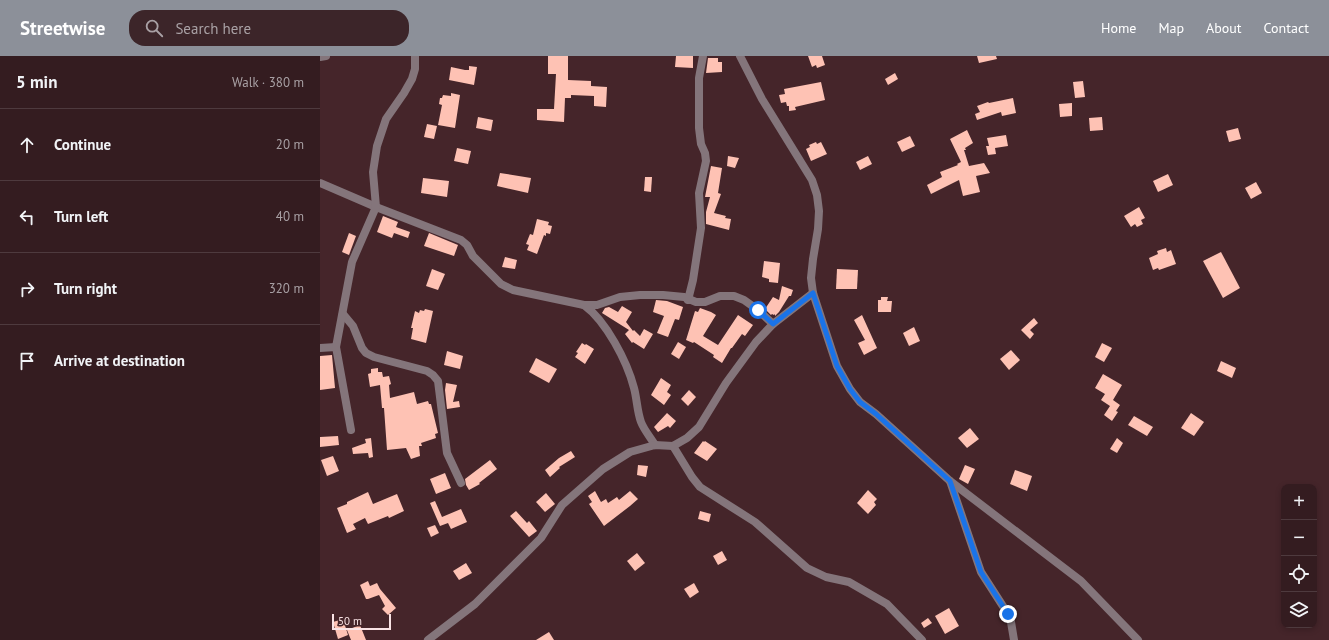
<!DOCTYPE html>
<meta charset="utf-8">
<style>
body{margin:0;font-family:"PT Sans",sans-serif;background:#3c2529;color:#f1f3f6}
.controls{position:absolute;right:12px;bottom:12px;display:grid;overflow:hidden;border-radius:8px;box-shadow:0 2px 6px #0003}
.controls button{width:36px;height:36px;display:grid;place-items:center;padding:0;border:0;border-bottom:1px solid #4e3a3e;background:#341c20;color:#f1f3f6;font:20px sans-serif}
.scale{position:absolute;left:12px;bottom:10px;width:59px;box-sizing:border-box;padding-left:4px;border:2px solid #f9e3e5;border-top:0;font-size:11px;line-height:14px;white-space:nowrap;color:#f9e3e5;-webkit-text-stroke:3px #45252a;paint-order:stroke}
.stop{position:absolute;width:12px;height:12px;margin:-9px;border:3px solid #1a73e8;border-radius:50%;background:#fff}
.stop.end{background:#1a73e8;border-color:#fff;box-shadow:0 1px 4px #0008}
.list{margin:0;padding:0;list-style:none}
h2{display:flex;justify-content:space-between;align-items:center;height:52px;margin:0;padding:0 16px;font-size:17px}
h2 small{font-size:13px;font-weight:400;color:#a9a1a5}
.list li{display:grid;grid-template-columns:26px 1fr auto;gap:12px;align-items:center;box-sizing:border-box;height:72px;padding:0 16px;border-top:1px solid #4e3a3e}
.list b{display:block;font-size:15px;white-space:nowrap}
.list em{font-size:13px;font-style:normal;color:#a9a1a5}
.icon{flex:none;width:22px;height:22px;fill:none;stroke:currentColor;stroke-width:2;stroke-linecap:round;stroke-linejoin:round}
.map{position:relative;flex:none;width:1009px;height:584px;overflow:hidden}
header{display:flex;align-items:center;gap:24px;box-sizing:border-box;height:56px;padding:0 20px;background:#8c9099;color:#fff}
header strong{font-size:19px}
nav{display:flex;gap:22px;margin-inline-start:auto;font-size:14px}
.search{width:280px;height:36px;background:#3c2529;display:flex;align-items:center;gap:10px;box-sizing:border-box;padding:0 14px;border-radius:16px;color:#a9a1a5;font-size:15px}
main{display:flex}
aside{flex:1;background:#341c20}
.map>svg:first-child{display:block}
.building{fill:#fec2b4}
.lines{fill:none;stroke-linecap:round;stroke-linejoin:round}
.minor{stroke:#84757b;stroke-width:8}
.route{stroke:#1a73e8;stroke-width:5}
</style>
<header>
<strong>Streetwise</strong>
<div class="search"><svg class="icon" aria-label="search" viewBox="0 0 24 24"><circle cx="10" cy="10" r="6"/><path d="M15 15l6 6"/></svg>Search here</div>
<nav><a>Home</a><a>Map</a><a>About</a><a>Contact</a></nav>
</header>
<main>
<aside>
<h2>5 min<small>Walk · 380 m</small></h2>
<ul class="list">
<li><svg class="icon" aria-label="ahead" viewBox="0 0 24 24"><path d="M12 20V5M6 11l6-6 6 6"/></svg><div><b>Continue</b></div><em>20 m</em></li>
<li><svg class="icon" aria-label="left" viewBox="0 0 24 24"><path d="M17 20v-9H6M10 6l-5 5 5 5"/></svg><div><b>Turn left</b></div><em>40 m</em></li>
<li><svg class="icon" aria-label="right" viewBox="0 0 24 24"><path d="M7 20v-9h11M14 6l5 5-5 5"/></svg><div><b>Turn right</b></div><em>320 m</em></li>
<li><svg class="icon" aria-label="arrive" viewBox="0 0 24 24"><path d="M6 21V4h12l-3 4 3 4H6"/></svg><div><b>Arrive at destination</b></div></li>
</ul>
</aside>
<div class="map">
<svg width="1009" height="584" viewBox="0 0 1009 584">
<rect width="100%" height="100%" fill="#45252a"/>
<g class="building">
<polygon points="228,0 248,0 248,24 271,25 271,30 287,31 286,51 274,50 274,40 251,39 251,42 245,42 244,66 217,64 217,53 234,53 236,18 228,18"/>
<polygon points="356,0 373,0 373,12 355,11"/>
<polygon points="488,0 502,0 505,9 497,12 496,9 492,11"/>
<polygon points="657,0 676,0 677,3 659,7"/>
<polygon points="388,2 398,2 398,6 402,6 402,16 386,17"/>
<polygon points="149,10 157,11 154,29 129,24 131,11 145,14 149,14"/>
<polygon points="575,17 578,23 568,29 565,23"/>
<polygon points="763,25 765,41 755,42 753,26"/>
<polygon points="501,26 505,44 475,51 476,54 469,55 469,50 467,50 466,46 461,47 459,39 465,38 464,33"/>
<polygon points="131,37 140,39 135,72 118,69 122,49 119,48 120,42 122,42 123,39 131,40"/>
<polygon points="693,42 696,57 682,60 681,56 657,64 655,58 660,56 657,50 668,46 669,47"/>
<polygon points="752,47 752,60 740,61 739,48"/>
<polygon points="158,61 173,64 171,75 156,72"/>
<polygon points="782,61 783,74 770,75 769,62"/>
<polygon points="107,68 117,70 114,83 104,81"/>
<polygon points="918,72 921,83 909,86 906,75"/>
<polygon points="647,74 653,87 645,92 646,94 644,94 649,110 664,107 670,117 656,120 660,136 643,140 639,124 611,138 607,129 622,121 620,116 638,109 637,108 641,106 630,83"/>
<polygon points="686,79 688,90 675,92 676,98 668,99 666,90 669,90 667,82"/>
<polygon points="590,80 595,90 582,96 577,86"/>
<polygon points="496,86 497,88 501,86 507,98 491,105 486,93 490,91 489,89"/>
<polygon points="137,92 151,95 148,108 134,105"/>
<polygon points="408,100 419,102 415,112 407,110"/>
<polygon points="548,100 552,108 540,114 536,106"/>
<polygon points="391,110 402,112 398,137 401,138 394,157 406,160 405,162 411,163 409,174 386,168 386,156 390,141 385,141"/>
<polygon points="180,117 211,122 208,137 177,130"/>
<polygon points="848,118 853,129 838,136 833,125"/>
<polygon points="325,121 332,121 331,136 324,135"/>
<polygon points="103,122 129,125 127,141 101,137"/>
<polygon points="936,126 942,137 931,143 925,132"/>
<polygon points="819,151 825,162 821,164 823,168 817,171 815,168 811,171 804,160"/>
<polygon points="63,160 78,166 76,171 90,176 88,182 74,177 72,182 57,176"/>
<polygon points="217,163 229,166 228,169 232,170 230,178 226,177 226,180 224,179 217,198 207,194 209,189 206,188 210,178 213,179"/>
<polygon points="29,177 36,180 29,199 22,196"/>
<polygon points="109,177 138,189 134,200 104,190"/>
<polygon points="846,192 847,196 851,194 856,208 839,214 838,212 833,214 829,202 838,198 837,195"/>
<polygon points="901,196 920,232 903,242 883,205"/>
<polygon points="185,201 197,204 195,213 182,211"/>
<polygon points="444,205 460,207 458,227 449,226 449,223 442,221"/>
<polygon points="112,213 125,218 118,234 106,230"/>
<polygon points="517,213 538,214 537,233 516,233"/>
<polygon points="462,230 473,234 471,240 469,240 459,256 455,260 455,258 454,259 452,258 451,259 445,253 453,241 459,244"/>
<polygon points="561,241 568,241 567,245 572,245 571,256 558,256 558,244 561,244"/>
<polygon points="336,244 347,245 363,251 359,264 355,263 348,281 337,277 344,260 333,256"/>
<polygon points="302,250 312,256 306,266 313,275 314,274 320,280 324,273 333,278 324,293 313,286 312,287 305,278 309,274 282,257 285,252 289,251 298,256"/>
<polygon points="380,252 391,256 396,259 383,280 398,289 418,259 433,269 425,280 422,278 412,292 411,292 402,307 393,301 394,299 374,286 373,287 366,284 375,255 378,256"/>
<polygon points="105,253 113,255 106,287 91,283 93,272 91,272 95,255 99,257 100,254 104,255"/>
<polygon points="542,259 557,292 544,299 538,287 545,284 534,264"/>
<polygon points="714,262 718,267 710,274 714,278 710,283 701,274"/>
<polygon points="594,271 600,285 589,290 583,277"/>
<polygon points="358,286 366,291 359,303 351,298"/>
<polygon points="262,287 265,289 266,288 274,293 265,308 255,301 258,297 256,296"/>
<polygon points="782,287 792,292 784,306 775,301"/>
<polygon points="691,294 700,304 689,314 680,303"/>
<polygon points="127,295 143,300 140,313 124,309"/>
<polygon points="12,299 15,332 0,334 0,300"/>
<polygon points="216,302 237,313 229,327 209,316"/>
<polygon points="901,305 916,312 912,322 897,315"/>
<polygon points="58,312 58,316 62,316 63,321 69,320 71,328 69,329 70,342 94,336 97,348 108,345 109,348 111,348 118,377 115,378 116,382 101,387 102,390 99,390 100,400 91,403 86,392 67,394 64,352 62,352 60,329 50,331 48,318 51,317 51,313"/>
<polygon points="783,318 802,329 793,344 800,349 796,355 798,356 792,365 784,359 790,350 781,344 785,338 775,332"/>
<polygon points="341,322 351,329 347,336 351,339 344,349 331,339"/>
<polygon points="126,327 137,329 133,346 139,345 140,351 127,353 125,334"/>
<polygon points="369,334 376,341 368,350 361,343"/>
<polygon points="347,357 356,365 350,372 348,370 338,376 334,371"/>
<polygon points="871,357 884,366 874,380 861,372"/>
<polygon points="814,360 833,371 827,380 808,369"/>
<polygon points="650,372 659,383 647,392 638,382"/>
<polygon points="18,380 19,389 0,391 0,381"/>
<polygon points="51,382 53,401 49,402 48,397 33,398 32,392 46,387 45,383"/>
<polygon points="797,382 803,387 797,397 790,393"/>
<polygon points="383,385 384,386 385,385 397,393 387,405 374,397"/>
<polygon points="251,395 255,401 239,411 240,412 230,421 225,414 239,402"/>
<polygon points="13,400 19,415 7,420 1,404"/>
<polygon points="170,404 177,413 159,427 160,428 149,434 146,429 145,423"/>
<polygon points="318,409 328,410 326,421 317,419"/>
<polygon points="645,409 655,413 648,428 639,423"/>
<polygon points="695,414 712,420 707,435 690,428"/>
<polygon points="125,417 131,432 116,438 110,423"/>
<polygon points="548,434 557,443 554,446 556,449 548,458 537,447"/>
<polygon points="275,435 281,446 286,443 288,447 297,441 299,444 310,435 318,443 310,450 284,470 269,448 272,446 268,440"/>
<polygon points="48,436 53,448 77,438 84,455 69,462 68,460 48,468 45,462 33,468 36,473 27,477 17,452 27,448 27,446"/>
<polygon points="226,437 235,448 225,456 216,446"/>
<polygon points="115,445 122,461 141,453 147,466 131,473 128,467 120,470 110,447"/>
<polygon points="196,455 207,467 209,465 217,475 209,481 190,460"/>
<polygon points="380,455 391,458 389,466 378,463"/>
<polygon points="115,469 119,477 111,481 107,472"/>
<polygon points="402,495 407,504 398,509 393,500"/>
<polygon points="317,497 325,507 315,515 307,505"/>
<polygon points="146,507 152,517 139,524 133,515"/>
<polygon points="48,525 50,530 57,527 60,533 76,552 68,559 62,553 65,550 59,539 48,543 46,543 40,529"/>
<polygon points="374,527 379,536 370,542 364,533"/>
<polygon points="629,552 639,570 625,578 615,560"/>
<polygon points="608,562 612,567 604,572 601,567"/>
<polygon points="23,563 28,579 18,583 13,566"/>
<polygon points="40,569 46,584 31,584 27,574"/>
<polygon points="229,576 234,584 216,584"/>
</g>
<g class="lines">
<g class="minor">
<polyline points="420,0 442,43 492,124 497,139 499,155 498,173 493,203 491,222 493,237 517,310 530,333 540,346 556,358 630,425 761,525 818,584"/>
<polyline points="0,1 6,0"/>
<path d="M0 127 56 151 141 184 147 189 153 200 181 228 193 234 264 249C286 265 307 305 314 332 317 343 317 355 321 366 324 374 331 382 335 389"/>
<polyline points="368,244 373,224 381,172 379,137 386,105 385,97 381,88 379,72 379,22 383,0"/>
<polyline points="264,249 277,249 300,241 320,239 343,239 364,241 376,246 385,246 400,240 414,240 424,244 438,254 453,268"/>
<polyline points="23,258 33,270 42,292 46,297 54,301 107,315 113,319 118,325 127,397 141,427"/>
<polyline points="0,292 16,291"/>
<polyline points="31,374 16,291 32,206 56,151 53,116 57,90 66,63 84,37 92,23 95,13 95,0"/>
<polyline points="353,390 372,421 380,431 435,466 487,512 506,521 529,526 567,548 602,584"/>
<polyline points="630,425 661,516 688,558 691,566 694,584"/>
<polyline points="108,584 155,548 221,482 242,449 283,413 310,396 335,389 353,390 367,382 379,371 406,327 436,286 453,268 493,237"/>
</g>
</g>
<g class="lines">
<polyline class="route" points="438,254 453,268 493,237 517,310 530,333 540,346 556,358 630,425 661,516 688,558"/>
</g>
</svg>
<div class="controls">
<button>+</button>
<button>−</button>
<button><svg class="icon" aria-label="locate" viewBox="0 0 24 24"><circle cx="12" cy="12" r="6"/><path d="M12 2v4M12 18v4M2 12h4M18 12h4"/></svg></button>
<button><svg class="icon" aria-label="layers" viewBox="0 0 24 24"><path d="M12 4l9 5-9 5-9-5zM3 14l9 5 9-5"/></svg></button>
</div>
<div class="scale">50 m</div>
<div class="stop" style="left:438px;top:254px"></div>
<div class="stop end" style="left:688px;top:558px"></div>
</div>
</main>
